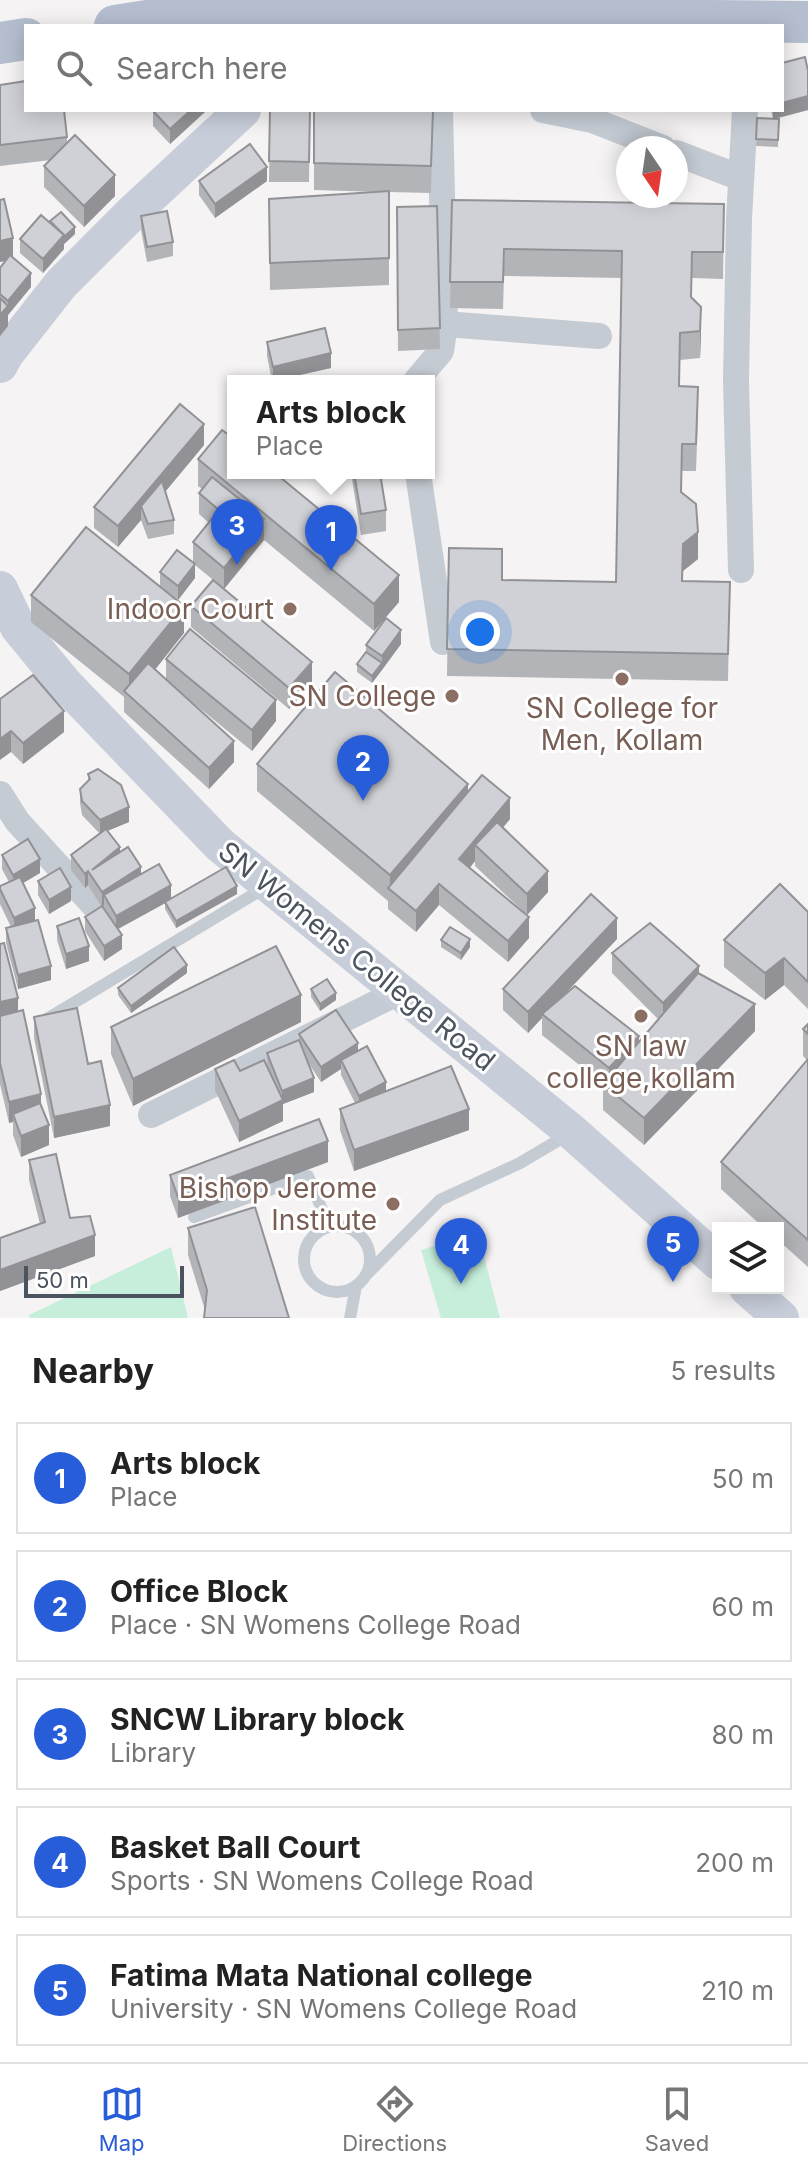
<!DOCTYPE html>
<meta charset="utf-8">
<style>
body{margin:0;font-family:Inter,sans-serif;background:#f2f2f2;color:#222}
.controls{position:absolute;right:24px;bottom:24px;display:grid;overflow:hidden;border-radius:0px;box-shadow:0 4px 20px #0003}
.controls button{width:72px;height:72px;display:grid;place-items:center;padding:0;border:0;border-bottom:2px solid #e0e0e0;background:#fff;color:#222;font:40px sans-serif}
.compass{position:absolute;left:616px;top:136px;width:72px;height:72px;border-radius:50%;background:#fff;box-shadow:0 4px 20px #0003;rotate:167deg}
.scale{position:absolute;left:24px;bottom:20px;width:160px;box-sizing:border-box;padding-left:8px;border:4px solid #4b535f;border-top:0;font-size:22px;line-height:28px;white-space:nowrap;color:#4b535f;-webkit-text-stroke:6px #fff;paint-order:stroke}
.you{position:absolute;left:480px;top:632px;width:28px;height:28px;margin:-20px;border:6px solid #fff;border-radius:50%;background:#1a73e8;box-shadow:0 0 0 12px #1a73e833}
.badge{display:grid;place-items:center;width:52px;height:52px;border-radius:50%;background:#285dd9;color:#fff;font-size:26px;font-weight:700}
.pin{position:absolute;translate:-50% -66px;filter:drop-shadow(0 2px 4px #0008)}
.pin::after{content:'';position:absolute;top:42px;width:28px;height:24px;background:inherit;clip-path:polygon(0 0,100% 0,50% 100%)}
.popup{position:absolute;left:227px;top:375px;width:208px;height:104px;box-sizing:border-box;display:grid;place-content:center;border-radius:0px;background:#fff;filter:drop-shadow(0 2px 6px #0005);font-size:26px;white-space:nowrap;color:#767676}
.popup b{font-size:30px;color:#222}
.popup::after{content:'';position:absolute;left:50%;top:100%;margin-left:-16px;border:16px solid transparent;border-top-color:#fff}
.list{margin:0;padding:0;list-style:none}
h2{display:flex;justify-content:space-between;align-items:center;height:104px;margin:0;padding:0 32px;font-size:34px}
h2 small{font-size:26px;font-weight:400;color:#767676}
.list li{display:grid;grid-template-columns:52px 1fr auto;gap:24px;align-items:center;box-sizing:border-box;height:112px;margin:0 16px 16px;padding:0 16px;border:2px solid #e0e0e0;border-radius:0px}
.list b{display:block;font-size:30px;white-space:nowrap}
.list p{margin:0;font-size:26px;white-space:nowrap;color:#767676}
.list em{font-size:26px;font-style:normal;color:#767676}
.icon{flex:none;width:44px;height:44px;fill:none;stroke:currentColor;stroke-width:2;stroke-linecap:round;stroke-linejoin:round}
.map{position:relative;flex:none;width:808px;height:1318px;overflow:hidden}
.search{position:absolute;background:#fff;box-shadow:0 4px 20px #0003;left:24px;right:24px;top:24px;height:88px;display:flex;align-items:center;gap:20px;box-sizing:border-box;padding:0 28px;border-radius:0px;color:#767676;font-size:30px}
.sheet{height:744px;background:#fff}
nav{display:flex;justify-content:space-around;align-items:center;box-sizing:border-box;height:112px;border-top:2px solid #e0e0e0;background:#fff;font-size:22px;color:#767676}
nav a{display:grid;justify-items:center;gap:4px}
nav .on{color:#285dd9}
.map>svg:first-child{display:block}
.green{fill:#c6eedb}
.lines{fill:none;stroke-linecap:round;stroke-linejoin:round}
.lane{stroke:#c5cbd3;stroke-width:12}
.street{stroke:#c5cbd3;stroke-width:26}
.secondary{stroke:#c7cdd9;stroke-width:36}
.primary{stroke:#b5becf;stroke-width:42}
.wall{fill:#b3b4b8}
.shaded-wall{fill:#929296}
.building{fill:#d0d1d6;stroke:#929296;stroke-width:2}
.education-dot{fill:#8d6e63;stroke:#fff;stroke-width:3}
.labels{text-anchor:middle;dominant-baseline:central;stroke-width:6;stroke-linejoin:round;paint-order:stroke}
.education-label{font-size:28px;fill:#785e54;stroke:#fff;text-anchor:end}
.street-label{font-size:28px;fill:#4b535f;stroke:#fff}
</style>
<div class="map">
<svg width="808" height="1318" viewBox="0 0 808 1318">
<rect width="100%" height="100%" fill="#f5f3f3"/>
<g class="green">
<polygon points="478,1233 500,1318 441,1318 421,1250"/>
<polygon points="171,1247 188,1318 30,1318 29,1315"/>
</g>
<g class="lines">
<g class="lane">
<polyline points="47,1019 266,887"/>
<polyline points="194,1217 308,1176 323,1212 327,1227"/>
<circle cx="337" cy="1259" r="33"/>
<polyline points="367,1274 440,1200 520,1163 569,1134"/>
<polyline points="350,1318 356,1286"/>
</g>
<g class="street">
<polyline points="543,110 592,120 663,148"/>
<polyline points="676,153 741,178"/>
<polyline points="445,324 599,336"/>
<polyline points="416,381 441,351 445,324 440,110"/>
<polyline points="418,473 443,642"/>
<polyline points="741,570 736,381 739,219 745,110"/>
<polyline points="0,794 17,821 100,912"/>
<polyline points="151,1115 399,992"/>
</g>
<g class="secondary">
<polyline points="0,365 6,354 61,284 133,212 243,110"/>
<polyline points="0,589 18,627 64,683 220,845 572,1132 718,1262"/>
<polyline points="747,1288 781,1318"/>
</g>
<g class="primary">
<polyline points="115,26 153,20 324,17 808,22"/>
<polyline points="0,43 26,39"/>
</g>
</g>
<g class="wall">
<polygon points="808,71 808,110 775,119 779,119 778,147 756,146 757,118 773,119 771,110 782,110"/>
<polygon points="0,85 67,137 67,143 115,196 84,227 44,187 44,166 51,160 0,166"/>
<polygon points="155,110 207,110 170,144 153,126 153,111"/>
<polygon points="270,110 310,110 309,182 269,182"/>
<polygon points="314,110 433,110 431,193 389,192 389,285 270,290 269,199 379,192 314,190"/>
<polygon points="199,181 267,181 215,218 199,195"/>
<polygon points="0,200 13,258 31,287 8,315 8,326 0,336 0,268 6,261 0,262"/>
<polygon points="452,200 724,204 723,279 692,278 692,298 701,334 700,358 680,360 679,386 698,414 696,471 682,471 682,493 698,559 683,571 682,581 730,582 728,681 447,676 449,548 502,580 616,582 622,278 504,276 503,309 450,308"/>
<polygon points="437,206 440,349 398,351 397,207"/>
<polygon points="141,216 173,242 173,256 147,262 141,230"/>
<polygon points="50,221 75,234 64,244 64,249 43,273 20,253 20,239 50,223"/>
<polygon points="267,342 331,368 272,381 267,356"/>
<polygon points="204,445 165,492 174,520 174,534 148,539 141,520 118,547 94,528 94,507"/>
<polygon points="198,459 399,602 374,631 264,540 224,589 195,565 195,578 178,600 160,586 160,572 193,562 193,542 209,523 199,514 199,493 202,489 198,486"/>
<polygon points="351,473 380,473 386,510 386,531 361,535"/>
<polygon points="31,595 184,633 155,670 166,679 166,659 276,721 252,751 175,688 234,762 209,789 124,712 124,697 31,622"/>
<polygon points="191,606 312,683 289,709 191,627"/>
<polygon points="401,644 372,683 357,672 357,664 366,652 366,645"/>
<polygon points="0,699 64,732 23,764 11,752"/>
<polygon points="257,764 468,791 510,819 502,828 548,892 527,915 475,866 475,861 470,868 529,938 508,962 439,905 416,932 388,909 388,901 257,791"/>
<polygon points="88,774 129,822 107,831 120,852 141,874 171,899 237,894 176,928 165,909 165,903 118,929 122,949 104,961 85,931 85,917 101,906 88,885 85,888 71,870 71,855 100,834 82,815 80,803 80,789 88,781"/>
<polygon points="2,855 40,873 23,883 35,920 51,980 18,989 6,943 6,928 11,927 0,904 0,886 9,882 2,869"/>
<polygon points="38,881 71,901 49,914 38,895"/>
<polygon points="808,912 808,1009 784,985 765,1000 724,967 724,940"/>
<polygon points="57,926 89,961 66,969 57,940"/>
<polygon points="617,939 561,998 639,1042 658,1019 612,973 612,953 699,973 755,1031 644,1145 603,1110 603,1084 542,1035 542,1018 528,1033 503,1010 503,989"/>
<polygon points="441,940 470,947 461,960 441,947"/>
<polygon points="0,944 18,1012 49,1145 21,1157 13,1135 13,1122 9,1123 0,1084"/>
<polygon points="187,973 131,1013 118,995 118,988"/>
<polygon points="311,989 336,1000 320,1011 311,997"/>
<polygon points="34,1017 88,1064 110,1126 54,1138 34,1038"/>
<polygon points="301,1022 133,1106 111,1054 111,1027"/>
<polygon points="808,1024 808,1267 778,1240 778,1228 764,1228 721,1189 721,1162 807,1060 803,1056 803,1029"/>
<polygon points="299,1034 358,1051 386,1092 469,1130 354,1171 340,1130 340,1109 355,1103 341,1075 341,1069 321,1082 307,1061 314,1092 283,1104 283,1121 239,1142 215,1090 215,1069 240,1071 267,1066 267,1053 299,1040"/>
<polygon points="29,1160 70,1218 95,1256 0,1291 0,1238 40,1224 29,1180"/>
<polygon points="328,1162 178,1218 170,1196 170,1175"/>
<polygon points="255,1207 205,1310 188,1255 188,1228"/>
</g>
<g class="shaded-wall">
<polygon points="808,96 808,110 773,119 773,110 782,110 782,103"/>
<polygon points="191,110 207,110 170,144 170,129"/>
<polygon points="267,167 267,181 215,218 215,204"/>
<polygon points="115,175 115,196 84,227 84,206"/>
<polygon points="75,227 75,234 64,244 64,237"/>
<polygon points="64,235 64,249 43,273 43,259"/>
<polygon points="13,238 13,259 0,262 0,241"/>
<polygon points="31,273 31,287 8,315 8,326 0,336 0,315 8,306 8,301"/>
<polygon points="701,307 701,334 700,358 700,331"/>
<polygon points="331,353 331,368 273,381 273,367"/>
<polygon points="204,424 204,445 145,516 141,506 141,520 118,547 118,526"/>
<polygon points="264,519 264,540 224,589 224,568"/>
<polygon points="698,532 698,559 683,571 683,544"/>
<polygon points="195,564 195,578 178,600 178,586"/>
<polygon points="399,575 399,602 374,631 374,604"/>
<polygon points="184,606 184,633 132,698 129,695 129,674"/>
<polygon points="401,630 401,644 382,670 382,656"/>
<polygon points="312,662 312,683 289,709 289,688"/>
<polygon points="382,663 382,670 372,683 372,676"/>
<polygon points="276,700 276,721 252,751 252,730"/>
<polygon points="64,711 64,732 23,764 23,743"/>
<polygon points="11,731 11,752 0,760 0,739"/>
<polygon points="234,741 234,762 209,789 209,768"/>
<polygon points="468,784 468,810 390,890 390,875"/>
<polygon points="510,798 510,819 483,852 475,845 475,861 459,880 459,859"/>
<polygon points="129,807 129,822 100,834 100,820"/>
<polygon points="120,847 120,862 92,870"/>
<polygon points="40,859 40,873 13,889 13,875"/>
<polygon points="141,867 141,881 104,895 104,905 102,906 102,892"/>
<polygon points="88,871 88,885 85,888 85,874"/>
<polygon points="548,871 548,892 527,915 527,894"/>
<polygon points="439,884 439,905 416,932 416,911"/>
<polygon points="171,885 171,900 116,930 116,916"/>
<polygon points="237,886 237,894 176,928 176,921"/>
<polygon points="71,887 71,901 49,914 49,900"/>
<polygon points="35,908 35,922 14,932 14,918"/>
<polygon points="529,917 529,938 508,962 508,941"/>
<polygon points="617,918 617,939 544,1016 542,1014 542,1018 528,1033 528,1012"/>
<polygon points="122,935 122,949 104,961 104,946"/>
<polygon points="470,939 470,947 461,960 461,953"/>
<polygon points="89,946 89,961 66,969 66,954"/>
<polygon points="784,958 784,985 765,1000 765,973"/>
<polygon points="187,965 187,973 131,1013 131,1006"/>
<polygon points="51,966 51,980 18,989 18,975"/>
<polygon points="699,966 699,987 663,1024 663,1003"/>
<polygon points="336,993 336,1000 320,1011 320,1004"/>
<polygon points="301,995 301,1022 133,1106 133,1079"/>
<polygon points="18,998 18,1012 0,1017 0,1002"/>
<polygon points="755,1004 755,1031 644,1145 644,1118"/>
<polygon points="639,1036 639,1057 609,1089 609,1068"/>
<polygon points="358,1043 358,1057 341,1060 341,1069 321,1082 321,1067"/>
<polygon points="314,1078 314,1092 283,1104 283,1121 239,1142 239,1121 282,1101 282,1091"/>
<polygon points="386,1082 386,1096 359,1110 359,1096"/>
<polygon points="41,1094 41,1115 13,1114 13,1122 9,1123 9,1102"/>
<polygon points="110,1105 110,1126 54,1138 54,1117"/>
<polygon points="469,1109 469,1130 354,1171 354,1150"/>
<polygon points="49,1125 49,1145 21,1157 21,1136"/>
<polygon points="328,1141 328,1162 178,1218 178,1197"/>
<polygon points="95,1235 95,1256 0,1291 0,1270"/>
</g>
<g class="building">
<polygon points="805,57 808,71 808,96 782,103 782,63"/>
<polygon points="26,81 26,110 64,110 67,137 0,145 0,85"/>
<polygon points="155,110 191,110 170,129 153,111"/>
<polygon points="270,110 310,110 309,162 269,161"/>
<polygon points="314,110 433,110 431,166 314,163"/>
<polygon points="757,118 779,119 778,140 756,139"/>
<polygon points="75,135 115,175 84,206 44,166"/>
<polygon points="250,144 267,167 215,204 199,181"/>
<polygon points="389,191 389,258 270,263 269,199"/>
<polygon points="4,199 13,238 0,241 0,200"/>
<polygon points="452,200 724,204 723,252 692,252 691,297 701,307 700,331 680,333 679,386 698,387 696,444 682,444 681,492 696,504 698,532 683,544 682,581 730,582 728,654 447,649 449,548 502,549 502,580 616,582 622,251 504,249 503,282 450,282"/>
<polygon points="437,206 440,328 398,330 397,207"/>
<polygon points="167,211 173,242 147,247 141,216"/>
<polygon points="61,212 75,227 64,237 64,235 50,221"/>
<polygon points="41,215 64,235 43,259 20,239"/>
<polygon points="10,255 31,273 8,301 0,294 0,268"/>
<polygon points="0,298 8,306 0,315"/>
<polygon points="325,328 331,353 273,367 267,342"/>
<polygon points="180,404 204,424 118,526 94,507"/>
<polygon points="222,430 233,438 233,473 275,473 399,575 374,604 198,459"/>
<polygon points="354,473 380,473 386,510 361,514"/>
<polygon points="212,477 264,519 224,568 193,542 219,510 199,493"/>
<polygon points="162,481 174,520 148,524 141,506"/>
<polygon points="86,527 184,606 129,674 31,595"/>
<polygon points="177,550 195,564 178,586 160,572"/>
<polygon points="213,580 312,662 289,688 191,606"/>
<polygon points="386,618 401,630 382,656 366,645"/>
<polygon points="190,629 276,700 252,730 166,659"/>
<polygon points="366,652 382,663 372,676 357,664"/>
<polygon points="148,663 234,741 209,768 124,691"/>
<polygon points="335,672 468,784 390,875 257,764"/>
<polygon points="33,675 64,711 23,743 11,731 0,739 0,699"/>
<polygon points="98,769 121,785 129,807 100,820 82,801 80,789 90,779 88,774"/>
<polygon points="482,775 510,798 459,859 529,917 508,941 439,884 416,911 388,888"/>
<polygon points="497,822 548,871 527,894 475,845"/>
<polygon points="106,829 120,847 92,870 128,847 141,867 102,892 88,871 85,874 71,855"/>
<polygon points="28,839 40,859 13,875 2,855"/>
<polygon points="159,864 171,885 116,916 104,895"/>
<polygon points="226,867 237,886 176,921 165,902"/>
<polygon points="60,868 71,887 49,900 38,881"/>
<polygon points="20,877 35,908 14,918 0,889 0,886"/>
<polygon points="780,884 808,912 808,982 784,958 765,973 724,940"/>
<polygon points="591,894 617,918 528,1012 503,989"/>
<polygon points="102,906 122,935 104,946 85,917"/>
<polygon points="79,918 89,946 66,954 57,926"/>
<polygon points="38,920 51,966 18,975 6,928"/>
<polygon points="650,923 699,966 663,1003 612,953"/>
<polygon points="450,927 470,939 461,953 441,940"/>
<polygon points="4,943 18,998 0,1002 0,944"/>
<polygon points="276,946 301,995 133,1079 111,1027"/>
<polygon points="174,947 187,965 131,1006 118,988"/>
<polygon points="698,973 755,1004 644,1118 603,1084"/>
<polygon points="327,979 336,993 320,1004 311,989"/>
<polygon points="575,986 639,1036 609,1068 542,1014"/>
<polygon points="77,1008 88,1064 101,1061 110,1105 54,1117 34,1017"/>
<polygon points="23,1010 41,1094 9,1102 0,1063 0,1016"/>
<polygon points="336,1010 358,1043 321,1067 299,1034"/>
<polygon points="808,1024 808,1034 803,1029"/>
<polygon points="299,1040 314,1078 282,1091 267,1053"/>
<polygon points="367,1046 386,1082 359,1096 341,1060"/>
<polygon points="808,1059 808,1240 721,1162"/>
<polygon points="234,1060 240,1071 264,1060 283,1100 239,1121 215,1069"/>
<polygon points="451,1066 469,1109 354,1150 340,1109"/>
<polygon points="40,1103 49,1125 21,1136 13,1114"/>
<polygon points="319,1119 328,1141 178,1197 170,1175"/>
<polygon points="56,1154 70,1218 90,1216 95,1235 0,1270 0,1238 45,1222 29,1160"/>
<polygon points="255,1207 289,1318 204,1318 207,1290 188,1228"/>
</g>
<g class="education-dot">
<circle cx="290" cy="609" r="8"/>
<circle cx="622" cy="679" r="8"/>
<circle cx="452" cy="696" r="8"/>
<circle cx="641" cy="1016" r="8"/>
<circle cx="393" cy="1204" r="8"/>
</g>
<g class="labels">
<g class="education-label">
<text x="274" y="609">Indoor Court</text>
<text x="436" y="696">SN College</text>
<text x="622" y="708" text-anchor="middle">SN College for<tspan x="622" dy="32">Men, Kollam</tspan></text>
<text x="641" y="1046" text-anchor="middle">SN law<tspan x="641" dy="32">college,kollam</tspan></text>
<text x="377" y="1188">Bishop Jerome<tspan x="377" dy="32">Institute</tspan></text>
</g>
<g class="street-label">
<text transform="translate(357 956) rotate(39)">SN Womens College Road</text>
</g>
</g>
</svg>
<div class="controls">
<button><svg class="icon" aria-label="layers" viewBox="0 0 24 24"><path d="M12 4l9 5-9 5-9-5zM3 14l9 5 9-5"/></svg></button>
</div>
<svg class="compass" viewBox="-18 -18 36 36"><path d="M0-13l5 13h-10z" fill="#e53935"/><path d="M0 13l5-13h-10z" fill="#767676"/></svg>
<div class="scale">50 m</div>
<div class="you"></div>
<div class="pin badge" style="left:331px;top:571px">1</div>
<div class="popup"><b>Arts block</b>Place</div>
<div class="pin badge" style="left:363px;top:801px">2</div>
<div class="pin badge" style="left:237px;top:565px">3</div>
<div class="pin badge" style="left:461px;top:1284px">4</div>
<div class="pin badge" style="left:673px;top:1282px">5</div>
<div class="search"><svg class="icon" aria-label="search" viewBox="0 0 24 24"><circle cx="10" cy="10" r="6"/><path d="M15 15l6 6"/></svg>Search here</div>
</div>
<section class="sheet">
<h2>Nearby<small>5 results</small></h2>
<ul class="list">
<li><span class="badge">1</span><div><b>Arts block</b><p>Place</p></div><em>50 m</em></li>
<li><span class="badge">2</span><div><b>Office Block</b><p>Place · SN Womens College Road</p></div><em>60 m</em></li>
<li><span class="badge">3</span><div><b>SNCW Library block</b><p>Library</p></div><em>80 m</em></li>
<li><span class="badge">4</span><div><b>Basket Ball Court</b><p>Sports · SN Womens College Road</p></div><em>200 m</em></li>
<li><span class="badge">5</span><div><b>Fatima Mata National college</b><p>University · SN Womens College Road</p></div><em>210 m</em></li>
</ul>
</section>
<nav>
<a class="on"><svg class="icon" aria-label="map" viewBox="0 0 24 24"><path d="M3 6l6-2 6 2 6-2v14l-6 2-6-2-6 2zM9 4v14M15 6v14"/></svg>Map</a>
<a><svg class="icon" aria-label="directions" viewBox="0 0 24 24"><path d="M12 3l9 9-9 9-9-9zM9 14v-3h6M13 9l2 2-2 2"/></svg>Directions</a>
<a><svg class="icon" aria-label="saved" viewBox="0 0 24 24"><path d="M7 4h10v16l-5-4-5 4z"/></svg>Saved</a>
</nav>
